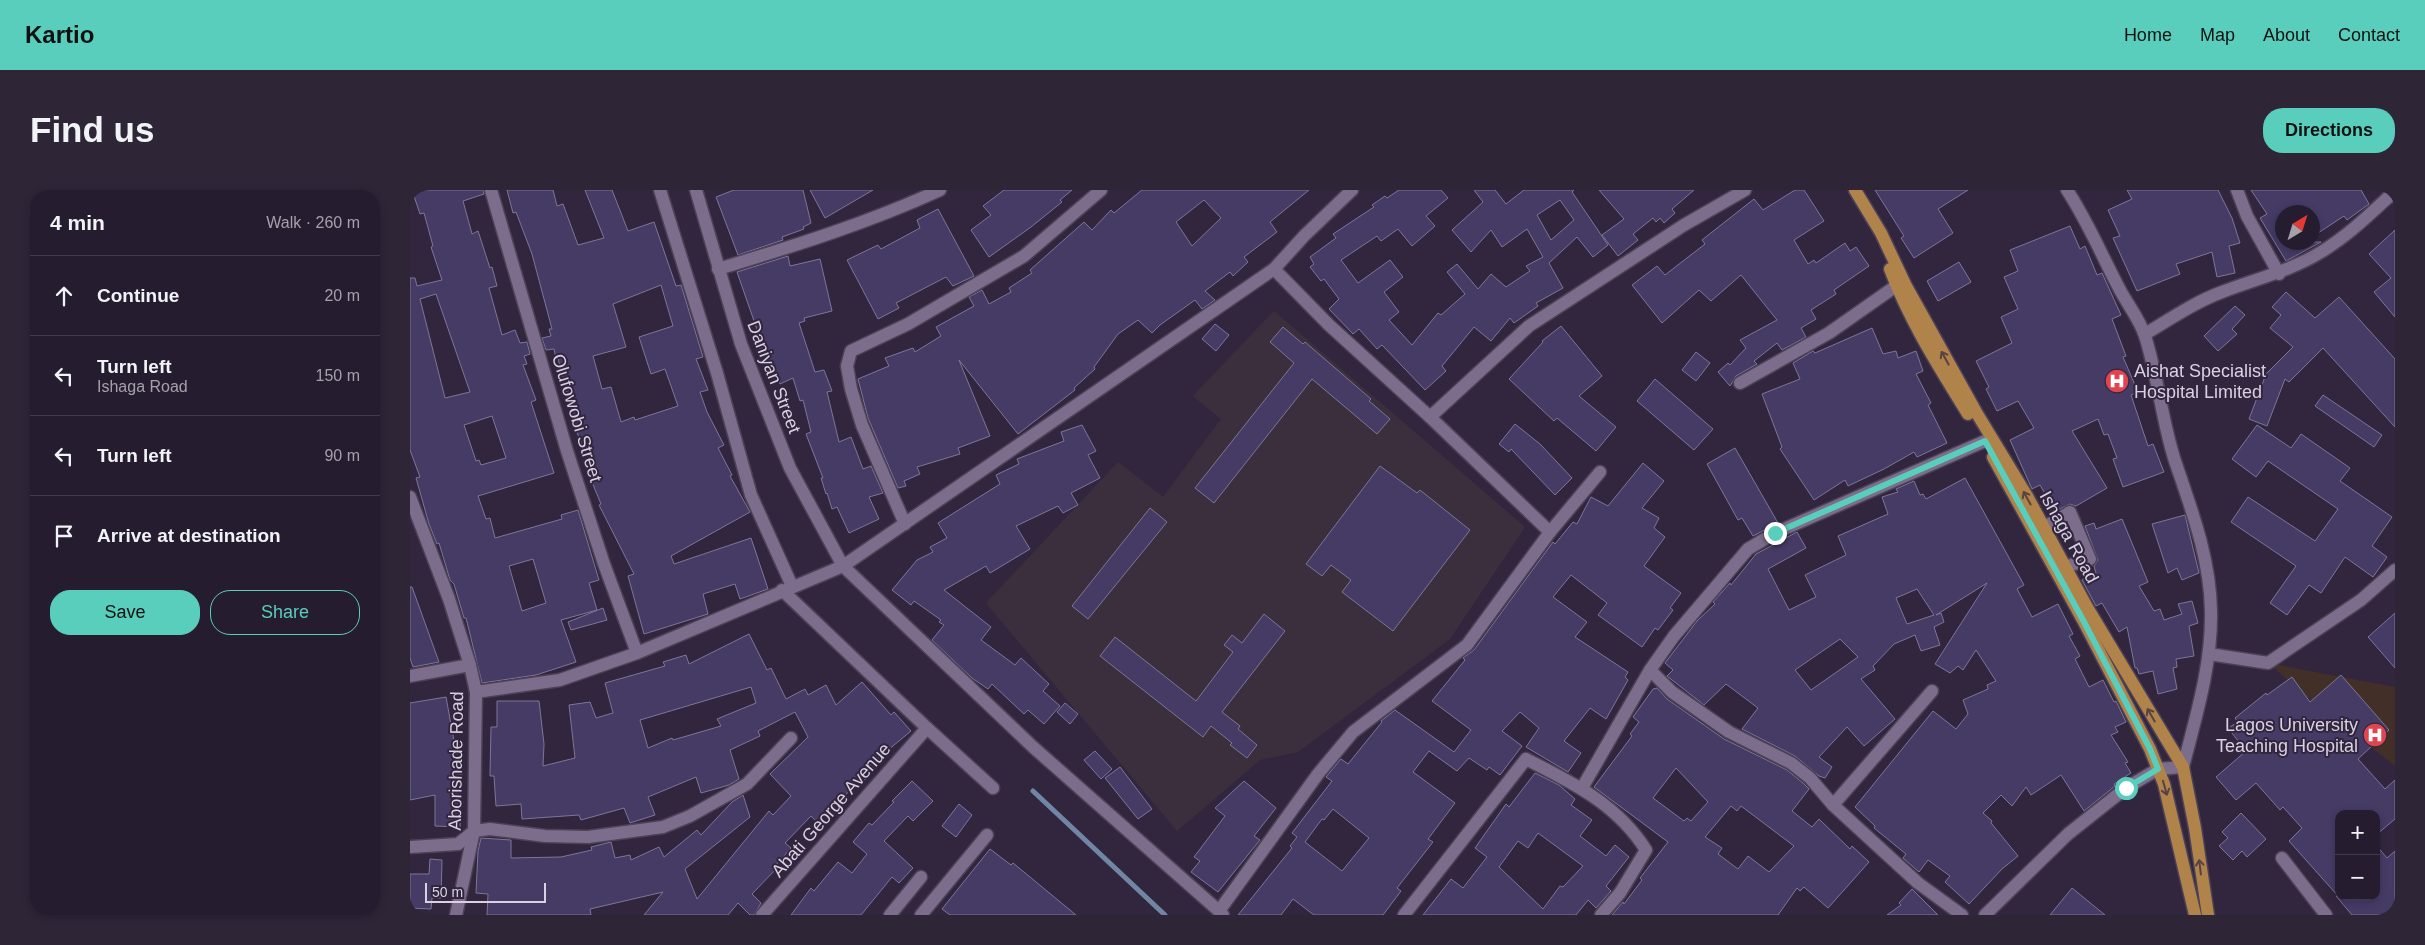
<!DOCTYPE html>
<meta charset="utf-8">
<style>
body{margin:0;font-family:Helvetica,sans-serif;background:#2e2537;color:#f1f3f6}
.controls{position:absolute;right:15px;bottom:15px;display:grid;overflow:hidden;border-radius:10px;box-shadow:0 2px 8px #0003}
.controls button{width:45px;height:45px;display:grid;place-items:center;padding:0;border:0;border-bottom:1px solid #423a4b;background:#261c2f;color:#f1f3f6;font:25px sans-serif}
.compass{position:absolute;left:1865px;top:15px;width:45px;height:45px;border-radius:50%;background:#261c2f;box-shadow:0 2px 8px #0003;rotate:38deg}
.scale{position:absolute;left:15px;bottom:12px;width:121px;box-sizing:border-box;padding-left:5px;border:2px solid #d9d1e2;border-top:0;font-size:14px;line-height:18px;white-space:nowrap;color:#d9d1e2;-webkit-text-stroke:4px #32263f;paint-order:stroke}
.stop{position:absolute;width:15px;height:15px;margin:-11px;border:4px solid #5acebd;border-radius:50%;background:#fff}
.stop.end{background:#5acebd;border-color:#fff;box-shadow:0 1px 5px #0008}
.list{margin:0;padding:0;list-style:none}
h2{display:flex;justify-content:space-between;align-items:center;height:65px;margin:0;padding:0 20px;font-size:21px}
h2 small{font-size:16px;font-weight:400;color:#a4a1aa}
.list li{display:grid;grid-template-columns:32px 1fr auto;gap:15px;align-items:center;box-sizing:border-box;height:80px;padding:0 20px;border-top:1px solid #423a4b}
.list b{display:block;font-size:19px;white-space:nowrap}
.list p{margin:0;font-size:16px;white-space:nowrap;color:#a4a1aa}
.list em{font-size:16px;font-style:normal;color:#a4a1aa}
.actions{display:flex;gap:10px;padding:15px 20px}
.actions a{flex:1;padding:11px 0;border:1px solid #5acebd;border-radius:20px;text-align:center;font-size:18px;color:#5acebd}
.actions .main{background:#5acebd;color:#111}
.icon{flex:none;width:28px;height:28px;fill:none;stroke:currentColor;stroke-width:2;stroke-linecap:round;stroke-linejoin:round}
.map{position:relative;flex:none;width:1985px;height:725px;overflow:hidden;border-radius:20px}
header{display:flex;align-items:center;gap:30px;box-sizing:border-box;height:70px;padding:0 25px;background:#5acebd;color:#111}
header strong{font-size:24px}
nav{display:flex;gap:28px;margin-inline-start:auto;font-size:18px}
.intro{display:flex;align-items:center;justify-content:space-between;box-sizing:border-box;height:120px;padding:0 30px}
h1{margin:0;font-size:35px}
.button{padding:12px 22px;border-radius:20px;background:#5acebd;color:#111;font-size:18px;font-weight:700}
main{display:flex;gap:30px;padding:0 30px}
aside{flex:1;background:#261c2f;border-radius:20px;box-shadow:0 2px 8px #0003}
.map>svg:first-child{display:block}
.education{fill:#3c2f3d}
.medical{fill:#412f28}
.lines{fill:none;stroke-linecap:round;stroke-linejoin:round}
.stream{stroke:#7185a4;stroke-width:5}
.building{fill:#453b65;stroke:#7c7796;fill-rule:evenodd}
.minor-casing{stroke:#4c4156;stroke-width:15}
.major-casing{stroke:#4c4156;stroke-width:15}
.minor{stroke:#7b6d8b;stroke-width:12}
.major{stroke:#af834a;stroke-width:12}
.oneway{stroke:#584242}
.route{stroke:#5acebd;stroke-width:6}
.labels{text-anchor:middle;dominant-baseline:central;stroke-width:4;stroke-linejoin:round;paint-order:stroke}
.poi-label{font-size:18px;fill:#d9d1e2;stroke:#32263f;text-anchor:start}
.street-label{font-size:18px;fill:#d9d1e2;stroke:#32263f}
</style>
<header>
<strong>Kartio</strong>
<nav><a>Home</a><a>Map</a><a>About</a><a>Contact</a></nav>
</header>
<div class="intro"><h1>Find us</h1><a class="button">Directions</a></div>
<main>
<aside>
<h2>4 min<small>Walk · 260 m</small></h2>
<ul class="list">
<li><svg class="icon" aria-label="ahead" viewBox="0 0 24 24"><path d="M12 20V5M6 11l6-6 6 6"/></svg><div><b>Continue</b></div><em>20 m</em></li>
<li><svg class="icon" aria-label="left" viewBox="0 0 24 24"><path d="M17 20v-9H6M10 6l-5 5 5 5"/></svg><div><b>Turn left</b><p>Ishaga Road</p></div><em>150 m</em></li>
<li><svg class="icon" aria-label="left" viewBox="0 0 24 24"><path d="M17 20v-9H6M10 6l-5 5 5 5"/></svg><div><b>Turn left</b></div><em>90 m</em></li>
<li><svg class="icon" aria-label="arrive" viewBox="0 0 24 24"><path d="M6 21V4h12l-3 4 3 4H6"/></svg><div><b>Arrive at destination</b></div></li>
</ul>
<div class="actions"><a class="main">Save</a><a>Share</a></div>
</aside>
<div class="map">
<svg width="1985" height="725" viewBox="0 0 1985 725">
<rect width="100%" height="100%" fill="#32263f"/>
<polygon class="education" points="864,121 1115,337 1040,449 888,562 850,570 767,641 576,413 708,272 753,307 811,229 783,206"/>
<polygon class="medical" points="1858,473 1985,497 1985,576 1907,515"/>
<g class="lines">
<polyline class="stream" points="623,601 755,725"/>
</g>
<g class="building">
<path d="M2 0H73L74 4 53 11 62 44 68 41 80 78 82 77 87 96 79 98 92 145 105 140 110 153 117 152 120 164 114 166 117 174 113 175 126 210 121 212 144 283 68 306 76 329 80 328 85 348 152 329 151 325 168 320 189 390 179 393 187 420 151 430 166 472 126 485 72 493 56 428H54L44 394 40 390 29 353 27 354 19 334 6 288 10 287 0 260V88H5L7 96 32 90 21 57 23 56 14 23 10 24ZM26 104 60 202 35 208 10 109ZM82 226 96 268 71 275 69 270 66 271 54 235ZM123 369 136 413 112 421 99 376Z"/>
<path d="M97 0H143L147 16 153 14 168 55 194 48 175 0H202L218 41 244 32 266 96 271 95 293 167 286 169 298 200 290 202 297 222 314 255 308 258 322 285 320 286 340 322 261 366 264 374 341 348 358 399 330 409 325 394 293 404 298 424 234 444 218 386 224 384 189 315 191 314 177 280 182 278 165 238 148 168 146 169 144 159 136 160 132 148 141 146 139 139H142L122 64 106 22 103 23ZM251 95 263 136 229 147 241 184 255 179 268 216 225 230 224 227 211 232 201 197 192 199 183 166 216 157 203 114Z"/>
<polygon points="324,0 393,0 401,33 393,37 394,39 372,47 373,50 328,65 306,7"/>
<polygon points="400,0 463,0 415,28"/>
<polygon points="594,0 662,0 650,10 652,12 621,37 579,67 561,40 581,25 573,16"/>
<path d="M732 0H899L860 32 867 42 834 67 838 72 823 86 820 82 795 101 805 110 792 119 785 110 750 135 742 143 728 130 708 144 684 177 685 179 664 198 665 200 608 244 549 170 580 246 548 258 550 264 507 277 510 284 494 291 496 296 488 298 458 228 448 189 479 176 475 168 503 158 505 162 531 146 526 137 564 116 559 107 572 100 579 114 601 102 599 98 622 83 620 80 674 32 682 40 701 20 704 23ZM794 10 811 28 782 56 766 32Z"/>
<path d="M989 0H1031L1038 8 1016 26 1025 36 1002 56 988 39 971 51 967 46 931 70 948 93 980 70 993 87 974 102 989 122 979 130 1002 155 1028 123 1031 125 1055 104 1037 82 1047 74 1068 99 1081 84 1096 97 1120 81 1116 76 1133 67 1117 39 1092 57 1081 40 1061 62 1042 40 1073 12 1064 0H1085L1096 14 1114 0H1164L1162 2 1198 55 1183 67 1167 47 1139 73 1153 98 1126 113 1128 116 1104 133 1100 128 1081 151 1064 137 1032 176 1036 181 1015 200 972 155 967 159 949 139 943 144 919 119 929 109 914 89 911 91 900 77 904 74 900 67 926 48 923 44 964 17 962 15 975 6 977 8ZM1150 10 1164 30 1141 50 1127 25Z"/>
<polygon points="1189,0 1284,0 1262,19 1265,23 1254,33 1250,28 1246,32 1243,28 1223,44 1228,50 1208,66 1192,45 1214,29"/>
<polygon points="1385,0 1394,0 1414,31 1384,50 1398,74 1404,70 1406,73 1435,53 1440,61 1446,57 1459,76 1424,100 1426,104 1401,120 1406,129 1391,138 1396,147 1372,160 1367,153 1344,171 1347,174 1326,186 1320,196 1308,182 1318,173 1320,175 1336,158 1330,150 1367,130 1331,85 1301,111 1289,100 1252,133 1222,95 1247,76 1255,85 1295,54 1292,50 1344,9 1353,20"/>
<polygon points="1465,0 1558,0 1528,19 1543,43 1504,68 1491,48 1494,46"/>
<polygon points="1717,0 1808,0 1822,28 1830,53 1819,56 1825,83 1807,87 1802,62 1766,74 1770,84 1727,101 1703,48 1710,46 1698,20 1722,9"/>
<polygon points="1841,0 1951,0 1959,14 1937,30 1934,26 1902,47 1902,22 1872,22 1872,52 1911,52 1876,71 1850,28 1857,24"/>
<polygon points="528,19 564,86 543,96 536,87 486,113 489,118 468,129 437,70 468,55 471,59 510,38 507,30"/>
<polygon points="1660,36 1670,59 1675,56 1687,85 1692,83 1711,125 1702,129 1716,166 1713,167 1728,202 1721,205 1738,256 1743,254 1754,282 1713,297 1703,269 1707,268 1698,244 1694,245 1688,229 1662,241 1697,298 1666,316 1660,314 1645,321 1630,295 1622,299 1600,250 1624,238 1608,211 1587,221 1576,199 1579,197 1566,171 1602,153 1591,127 1608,119 1594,87 1608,81 1600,60"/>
<polygon points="1985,40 1985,127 1964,102 1981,88 1959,64"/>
<polygon points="378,66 380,76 410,69 422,121 394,128 395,131 389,133 405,182 414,180 422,201 417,202 429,252 441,247 453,279 461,276 473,303 459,307 469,329 439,343 427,317 422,319 417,303 416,304 411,288 413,288 396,244 401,242 393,210 390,211 383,188 370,194 361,176 356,178 348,152 351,151 327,82"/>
<polygon points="1549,72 1561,92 1528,111 1517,91"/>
<polygon points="1876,102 1905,128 1929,107 1985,169 1985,237 1913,158 1879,192 1875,189 1857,236 1839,229 1856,184 1883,157 1860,138 1871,125 1862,117"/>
<polygon points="1825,116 1835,125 1822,139 1827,144 1808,161 1794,146"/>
<polygon points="805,134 819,145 806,161 792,149"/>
<polygon points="1151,136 1192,186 1169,206 1206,237 1186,261 1147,228 1144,231 1099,189 1133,152 1132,151"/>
<polygon points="873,137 893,154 895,152 961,209 959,211 980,229 967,244 902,189 804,313 785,298 884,173 860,152"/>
<polygon points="1462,138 1473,164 1486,161 1488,168 1506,161 1513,181 1506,184 1521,213 1518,215 1537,253 1507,267 1504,262 1474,279 1438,296 1435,290 1404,310 1370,259 1372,257 1352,204 1390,189 1383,173 1403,161 1405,163"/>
<polygon points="1286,162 1300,173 1286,191 1272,180"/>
<polygon points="1245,189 1303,239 1284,260 1227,211"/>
<polygon points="1913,205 1972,245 1964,257 1905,216"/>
<polygon points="1105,234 1130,254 1162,288 1145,305 1101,259 1099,262 1089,254"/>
<polygon points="672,235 686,261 678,265 690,288 661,303 668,315 653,323 648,316 606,336 620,359 580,383 576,376 534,400 581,437 571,450 605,475 611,468 639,494 633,501 650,516 634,534 618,520 614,524 582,494 578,499 562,488 522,450 534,435 529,432 531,430 504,411 501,415 482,400 507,370 523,362 520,357 537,348 528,333 590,294 586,285 609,274 607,269 654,251 651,242"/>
<polygon points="1847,235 1881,258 1891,244 1940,278 1930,291 1982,327 1962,356 1977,367 1963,387 1935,367 1911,403 1899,395 1877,425 1860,413 1886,376 1821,332 1838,307 1905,351 1928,319 1858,271 1846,287 1822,269"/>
<polygon points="1325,258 1368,333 1343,346 1332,328 1328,330 1297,274"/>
<path d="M1233 273 1254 291 1232 318 1249 328 1244 338 1255 347 1234 376 1271 403 1260 418 1263 420 1248 440 1245 438 1232 457 1188 425 1197 413 1161 385 1143 407 1177 432 1165 447 1218 482 1215 487 1218 490 1196 529 1180 518 1154 551 1171 563 1158 582 1116 557 1129 538 1110 522 1092 541 1112 556 1090 585 1079 577 1077 580 1059 568 1047 581 1019 561 1003 582 1045 613 1018 649 1023 652 987 698 991 701 973 725H904L883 709 871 725H828L882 658 880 656 887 647 882 643 922 591 916 587 931 569 938 574 972 532 971 531 985 520 1044 562 1061 540 1022 511 1055 470 1053 468 1064 460 1143 352 1145 354 1163 332 1167 334 1181 307 1198 316ZM923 619 959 648 932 681 895 652 912 629 914 630Z"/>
<polygon points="970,276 1007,303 1010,300 1060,340 983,441 932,402 941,390 921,375 912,386 896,374"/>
<path d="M1555 288 1614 395 1607 399 1622 427 1648 414 1663 444 1659 446 1670 466 1665 469 1679 497 1693 490 1704 512 1706 511 1716 532 1705 537 1708 542 1701 545 1718 572 1715 573 1721 583 1704 594 1705 596 1674 621 1651 585 1621 605 1616 597 1602 616 1591 605 1573 623 1582 631 1581 633 1608 666 1592 679 1559 714 1535 692 1540 686 1518 670 1509 682 1493 668 1496 664 1464 638 1465 636 1445 617 1523 521 1546 539 1558 524 1553 510 1578 499 1577 495 1586 491 1566 460 1553 480 1548 476 1540 483 1525 474 1577 393 1526 425 1531 423 1534 432 1524 437 1530 455 1511 461 1505 445 1484 454 1463 476 1465 480 1451 489 1485 529 1454 556 1437 537 1409 567 1422 577 1415 588 1409 586 1385 566 1332 539 1348 518 1316 494 1294 515 1257 486 1263 480 1255 473 1287 431 1305 414 1303 412 1320 393 1321 395 1346 364 1387 342 1396 358 1358 379 1379 420 1406 407 1395 385 1436 365 1428 346 1478 324 1472 307 1488 302 1486 299 1504 291 1510 305 1513 304 1516 309ZM1507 399 1524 425 1497 434 1486 408ZM1430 449 1448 467 1401 500 1385 480Z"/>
<polygon points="740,318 757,332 678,429 662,416"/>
<polygon points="1775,325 1789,383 1772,390 1767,378 1758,383 1742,334"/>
<polygon points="1712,329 1738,392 1729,396 1744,421 1750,419 1754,430 1772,424 1768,414 1782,411 1788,433 1779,436 1784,466 1766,469 1767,477 1763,478 1767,499 1748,504 1743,481 1729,484 1727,478 1725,478 1717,437 1709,442 1692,413 1686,416 1672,390 1686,383 1684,376 1688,370 1675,336 1684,333 1686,339"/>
<polygon points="0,397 2,397 29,472 3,477 0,468"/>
<polygon points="193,418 197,430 161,440 158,432"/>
<polygon points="1985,423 1985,478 1958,447"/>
<polygon points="854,424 875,441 812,522 830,536 828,539 847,555 837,568 820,555 822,553 801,536 793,547 690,466 705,447 786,511 823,462 814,455 822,445 832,453"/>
<path d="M339 444 357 480 361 478 376 509 395 499 398 505 416 495 426 515 452 492 481 525 484 522 501 541 460 575 465 579 455 590 453 588 407 632 401 626 375 653 381 658 365 676 367 678 342 704 351 713 344 725H340L328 713 318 725H234L253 702 180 719 181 725H77L78 704 66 703 68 661 71 648 101 650V668L151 667 182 660 181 657 201 652 205 668 220 665 221 670 249 657 254 667 287 640 291 645 322 612 333 605 340 627 275 679 287 709 359 621 363 625 381 606 360 584 398 547 385 522 348 541 350 546 320 560 329 589 319 595 291 603 286 587 238 607 245 625 220 633 214 618 171 630 169 625 112 629 111 614 86 616 84 586H80L81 537H87V511H129L134 554 133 576 165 568 159 515 180 512 186 528 203 523 195 493 255 476 253 472 276 465 279 474ZM341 497 346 513 307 529 311 536 263 550 262 548 238 558 230 530Z"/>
<polygon points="1931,485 1979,540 1948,569 1975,599 1985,590 1985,629 1966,645 1966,624 1929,624 1929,706 1966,706 1966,655 1977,668 1985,661 1985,725 1942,725 1926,706 1928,706 1879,651 1892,638 1873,617 1870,620 1846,593 1826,610 1806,587 1836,561 1818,538 1828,532 1825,528 1856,503 1857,505 1882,487 1900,512"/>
<path d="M1247 498 1257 509 1314 549 1377 580 1394 594 1399 599 1382 621 1402 637 1409 629 1440 659 1442 656 1459 672 1418 718 1394 697 1390 701 1387 698 1368 725H1202L1213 712 1214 714 1232 690 1230 688 1258 652 1184 597 1222 546 1220 544 1229 532 1223 527 1243 499ZM1266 578 1298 612 1281 631 1277 628 1274 631 1243 608ZM1321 616 1327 621 1331 616 1384 656 1359 682 1338 666 1328 679 1308 664 1312 658 1295 647Z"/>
<polygon points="36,507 46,562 50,561 52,585 46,585 48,609 51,609 50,637 25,636 25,605 0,610 0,513"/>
<polygon points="655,513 668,524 660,534 647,522"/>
<polygon points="685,561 702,579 691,589 674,570"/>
<polygon points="710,577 742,619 728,629 695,588"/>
<path d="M1125 583 1149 595 1165 609 1161 615 1182 630 1170 646 1196 666 1205 655 1219 667 1196 696 1201 701 1186 718 1178 710 1166 725H1013L1041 689 1053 698 1077 667 1065 658 1096 614 1099 617ZM1128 643 1173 676 1153 697 1150 696 1133 719 1089 677 1108 651 1118 658Z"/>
<polygon points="502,591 523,611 503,631 498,626 474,651 503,678 489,693 482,687 451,725 381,725 401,698 404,701 428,672 442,683 457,664 443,652 459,633 462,635 484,612 482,611"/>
<polygon points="834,591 866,618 844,646 850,650 808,702 781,682 790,671 784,667 815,626 805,618"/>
<polygon points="549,614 562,625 546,647 532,636"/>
<polygon points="1831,623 1856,649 1837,667 1832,661 1823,670 1809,656 1818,648 1812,642"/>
<polygon points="580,659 601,675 603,673 666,725 540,725 532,719"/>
<polygon points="20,669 32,670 31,708 22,708 21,719 0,718 0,684 19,684"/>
<polygon points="1662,698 1695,725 1640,725"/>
<polygon points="1502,699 1528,725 1477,725 1491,715 1489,713"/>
</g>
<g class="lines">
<g class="minor-casing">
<g id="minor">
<polyline points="81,0 157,261 194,374 227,463"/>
<polyline points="250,0 307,183 341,305 382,396"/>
<polyline points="286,0 331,154 380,278 433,376 623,557 809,721"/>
<polyline points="1827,0 1837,26 1869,84"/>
<path d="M308 79C384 56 458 33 530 0"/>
<polyline points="864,79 919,135 1020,227 1140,342"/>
<path d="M1735 144C1760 129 1785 112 1812 102 1846 89 1880 81 1911 62 1939 45 1961 23 1985 1"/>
<polyline points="1330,193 1419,143 1486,96"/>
<polyline points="1020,227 1119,136 1274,35 1335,0"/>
<polyline points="0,307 39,409 60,475 66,502 64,641 46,725"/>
<polyline points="495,334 452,235 441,199 437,176 441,161 498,134 614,66 691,0"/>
<polyline points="1633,338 1660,322 1680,369 1655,377"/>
<polyline points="372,400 517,538 583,598"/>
<polyline points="1799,464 1858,473 1951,410 1985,380"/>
<polyline points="1240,480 1262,502 1319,542 1381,573 1400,588 1423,615 1508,693 1552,725"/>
<polyline points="0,486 60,475"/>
<polyline points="66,502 150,490 227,463 433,376 864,79 894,46 942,0"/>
<polyline points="1172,598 1240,480 1264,446 1338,359 1365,343 1575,251"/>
<polyline points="1423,615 1522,501"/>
<polyline points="0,657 48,654 64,641 80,639 135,646 178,647 253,637 280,626 337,594 381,548"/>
<polyline points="1872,668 1916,725"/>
<polyline points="352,725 517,538"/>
<polyline points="480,725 511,687"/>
<polyline points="511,725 577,645"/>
<polyline points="813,725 809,721 908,584 943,542 1057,455 1140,342 1190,282"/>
<path d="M994 725 1116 569C1163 593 1207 614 1236 660L1210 703 1191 725"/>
<path d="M1575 725 1658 644 1716 598 1748 579 1773 577C1786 526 1802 475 1801 421 1800 368 1782 321 1765 271 1752 231 1748 187 1735 146 1730 130 1718 115 1710 100 1692 66 1678 32 1657 0"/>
</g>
</g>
<g class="major-casing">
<g id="major">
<polyline points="1445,0 1471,43 1496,96 1566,222 1617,306 1677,417 1773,577 1785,638 1798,725"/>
<path d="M1480 79C1499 130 1529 177 1558 224"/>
<polyline points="1583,267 1673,430 1740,559 1754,594 1785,725"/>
</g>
</g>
<use href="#minor" class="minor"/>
<use href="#major" class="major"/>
</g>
<defs><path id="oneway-shaft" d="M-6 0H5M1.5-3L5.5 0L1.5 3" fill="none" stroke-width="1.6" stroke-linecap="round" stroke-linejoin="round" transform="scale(1.25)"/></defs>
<g class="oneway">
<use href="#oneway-shaft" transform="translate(1535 168) rotate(-119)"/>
<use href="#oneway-shaft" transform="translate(1617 308) rotate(-119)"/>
<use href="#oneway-shaft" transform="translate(1741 525) rotate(-120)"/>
<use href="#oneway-shaft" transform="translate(1755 598) rotate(74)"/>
<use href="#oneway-shaft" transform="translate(1790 677) rotate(-97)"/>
</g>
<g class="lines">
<polyline class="route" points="1365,343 1575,251 1673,430 1740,559 1748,579 1716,598"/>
</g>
<defs>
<g id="hospital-disc" transform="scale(1.25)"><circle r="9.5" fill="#e0444e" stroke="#32263f"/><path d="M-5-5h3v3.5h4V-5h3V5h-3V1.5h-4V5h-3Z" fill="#fff"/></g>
</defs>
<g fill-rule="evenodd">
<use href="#hospital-disc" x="1707" y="191"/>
<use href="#hospital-disc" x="1965" y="545"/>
</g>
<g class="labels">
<g class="poi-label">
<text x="1724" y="181">Aishat Specialist<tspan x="1724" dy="21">Hospital Limited</tspan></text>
<text x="1948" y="535" text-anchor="end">Lagos University<tspan x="1948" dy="21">Teaching Hospital</tspan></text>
</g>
<g class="street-label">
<text transform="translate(364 187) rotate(69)">Daniyan Street</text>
<text transform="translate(167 228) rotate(73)">Olufowobi Street</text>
<text transform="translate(1659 347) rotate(61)">Ishaga Road</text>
<text transform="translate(46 571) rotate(-89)">Aborishade Road</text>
<text transform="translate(421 620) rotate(-49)">Abati George Avenue</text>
</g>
</g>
</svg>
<div class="controls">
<button>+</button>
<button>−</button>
</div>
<svg class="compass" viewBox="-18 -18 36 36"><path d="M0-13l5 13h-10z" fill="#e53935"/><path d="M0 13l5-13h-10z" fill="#a4a1aa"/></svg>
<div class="scale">50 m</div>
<div class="stop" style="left:1716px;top:598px"></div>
<div class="stop end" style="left:1365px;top:343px"></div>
</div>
</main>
